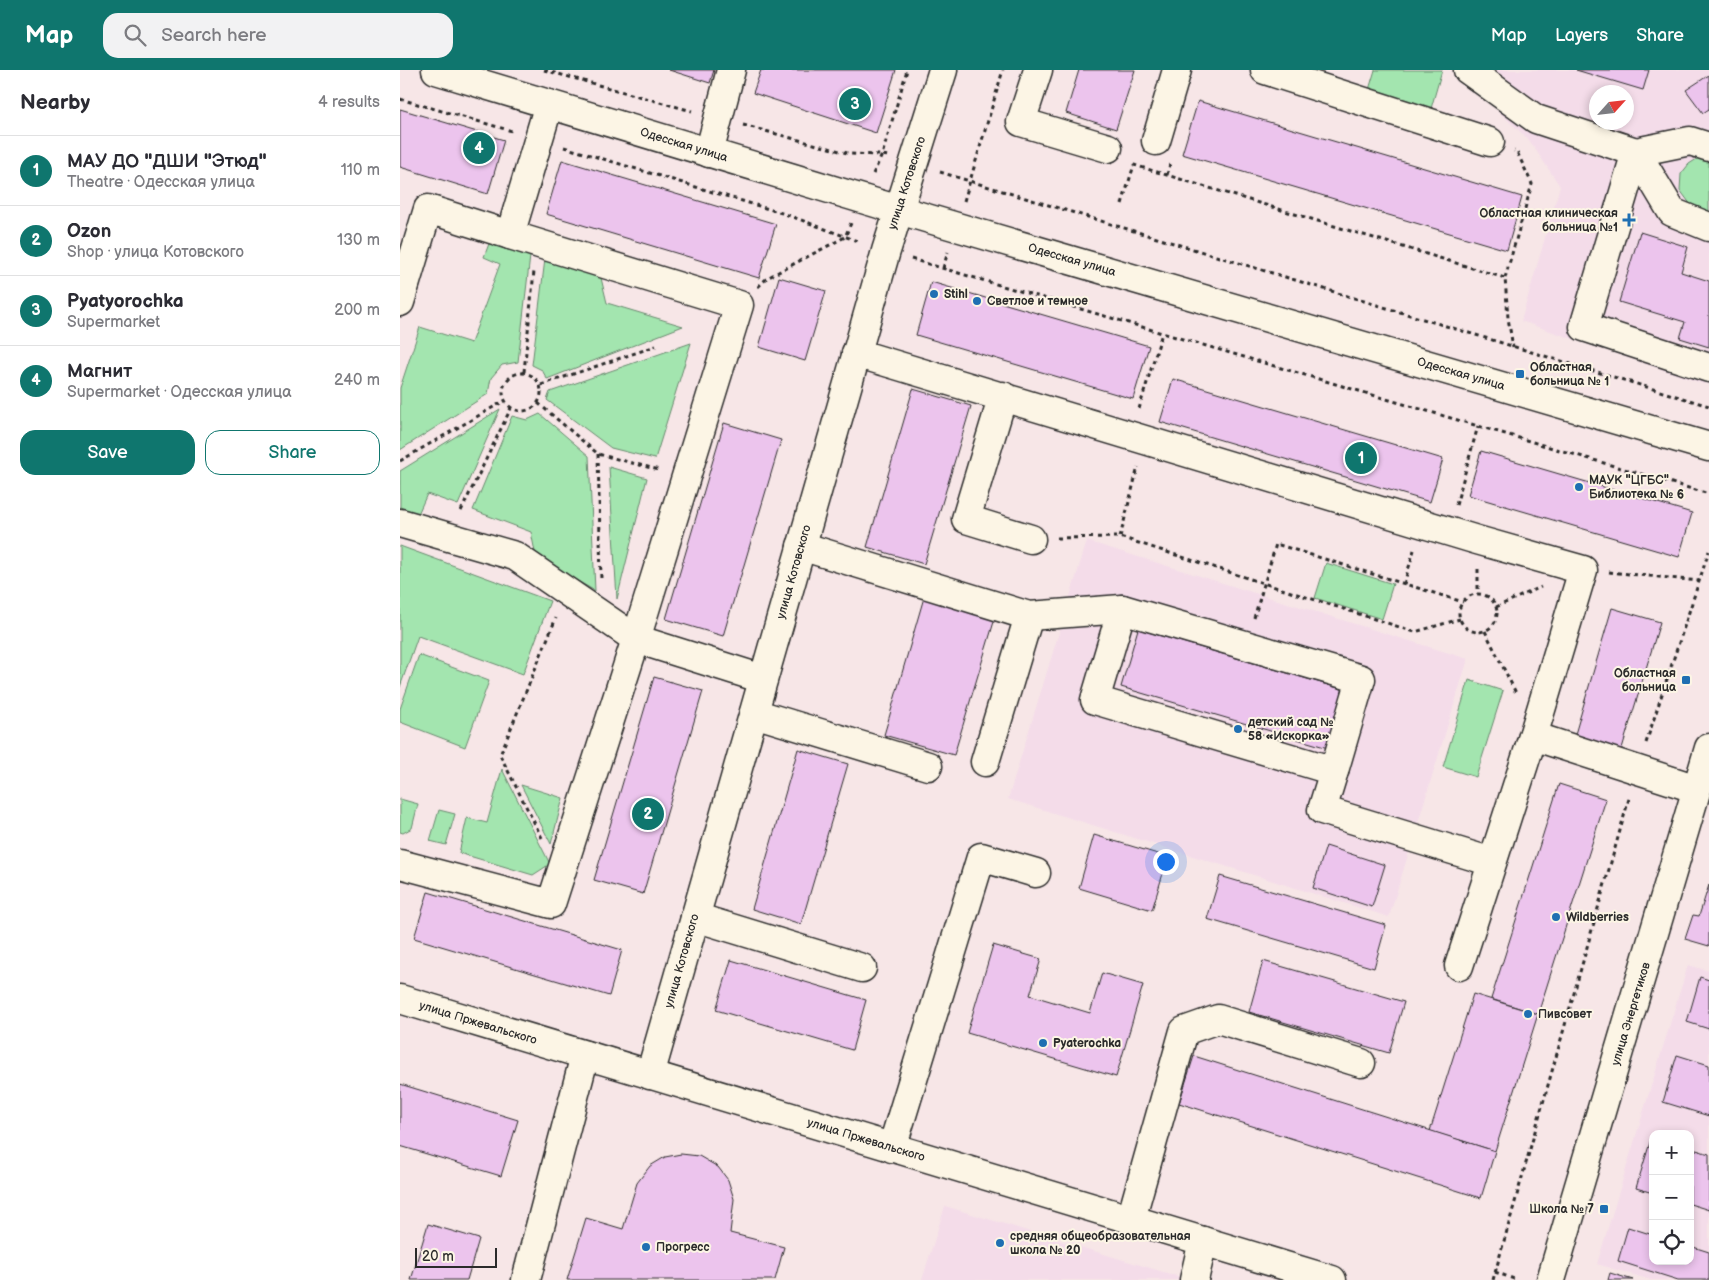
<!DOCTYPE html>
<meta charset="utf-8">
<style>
body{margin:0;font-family:"Balsamiq Sans",sans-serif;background:#f2f2f3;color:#2b2b33}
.controls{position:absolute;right:15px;bottom:15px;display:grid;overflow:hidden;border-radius:10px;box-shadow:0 2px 8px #0003}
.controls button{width:45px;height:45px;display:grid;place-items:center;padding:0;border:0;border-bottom:1px solid #e1e1e2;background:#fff;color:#2b2b33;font:25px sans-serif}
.compass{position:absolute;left:1189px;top:15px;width:45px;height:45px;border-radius:50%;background:#fff;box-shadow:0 2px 8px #0003;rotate:63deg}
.scale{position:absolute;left:15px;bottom:12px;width:82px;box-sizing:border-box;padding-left:5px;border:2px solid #2b2b2b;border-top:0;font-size:14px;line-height:18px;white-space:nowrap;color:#2b2b2b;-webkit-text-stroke:4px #fcf5e5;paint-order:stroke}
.you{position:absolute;left:765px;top:791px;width:18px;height:18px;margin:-12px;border:4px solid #fff;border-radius:50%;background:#1a73e8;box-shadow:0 0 0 8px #1a73e833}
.badge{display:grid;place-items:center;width:32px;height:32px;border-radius:50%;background:#0f766e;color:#fff;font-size:16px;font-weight:700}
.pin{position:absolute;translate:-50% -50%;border:2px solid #fff;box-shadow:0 1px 5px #0006}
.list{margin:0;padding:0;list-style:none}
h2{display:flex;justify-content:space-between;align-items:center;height:65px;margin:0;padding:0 20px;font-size:21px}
h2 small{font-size:16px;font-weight:400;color:#7c7c81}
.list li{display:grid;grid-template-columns:32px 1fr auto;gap:15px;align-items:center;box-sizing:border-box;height:70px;padding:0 20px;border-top:1px solid #e1e1e2}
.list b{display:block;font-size:19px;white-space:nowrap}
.list p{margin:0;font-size:16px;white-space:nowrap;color:#7c7c81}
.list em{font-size:16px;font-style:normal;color:#7c7c81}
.actions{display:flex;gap:10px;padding:15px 20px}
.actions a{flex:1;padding:11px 0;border:1px solid #0f766e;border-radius:15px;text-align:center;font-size:18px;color:#0f766e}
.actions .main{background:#0f766e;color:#fff}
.icon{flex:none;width:28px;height:28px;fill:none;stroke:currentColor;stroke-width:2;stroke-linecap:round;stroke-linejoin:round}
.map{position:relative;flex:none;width:1309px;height:1210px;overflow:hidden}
header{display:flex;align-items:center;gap:30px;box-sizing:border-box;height:70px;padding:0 25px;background:#0f766e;color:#fff}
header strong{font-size:24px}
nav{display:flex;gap:28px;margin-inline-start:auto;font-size:18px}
.search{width:350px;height:45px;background:#f2f2f3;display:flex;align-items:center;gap:12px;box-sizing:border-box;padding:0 18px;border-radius:15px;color:#7c7c81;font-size:19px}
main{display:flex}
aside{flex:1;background:#fff}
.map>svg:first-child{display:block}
.built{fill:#f4dce9;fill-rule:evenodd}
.green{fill:#a3e5af;stroke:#67886d}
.building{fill:#ecc4ed;stroke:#2b2b2b}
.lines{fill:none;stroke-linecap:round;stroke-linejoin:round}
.minor-casing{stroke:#2b2b2b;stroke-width:31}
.path{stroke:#2b2b2b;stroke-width:3;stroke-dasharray:4 4;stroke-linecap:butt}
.minor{stroke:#fcf5e5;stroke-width:28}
.poi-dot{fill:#1f6fb2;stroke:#fcf5e5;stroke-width:2}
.labels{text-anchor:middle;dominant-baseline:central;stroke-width:4;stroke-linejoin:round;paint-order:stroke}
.street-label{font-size:12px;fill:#2b2b2b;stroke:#fcf5e5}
.poi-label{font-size:12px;font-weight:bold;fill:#2b2b2b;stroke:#fcf5e5;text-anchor:start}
</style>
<header>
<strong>Map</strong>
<div class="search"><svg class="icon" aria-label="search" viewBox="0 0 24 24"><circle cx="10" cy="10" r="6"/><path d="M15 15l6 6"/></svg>Search here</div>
<nav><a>Map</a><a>Layers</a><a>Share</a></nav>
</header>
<main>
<aside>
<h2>Nearby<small>4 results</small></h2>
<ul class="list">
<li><span class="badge">1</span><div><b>МАУ ДО &quot;ДШИ &quot;Этюд&quot;</b><p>Theatre · Одесская улица</p></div><em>110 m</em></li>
<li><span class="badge">2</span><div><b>Ozon</b><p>Shop · улица Котовского</p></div><em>130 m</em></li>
<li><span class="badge">3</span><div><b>Pyatyorochka</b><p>Supermarket</p></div><em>200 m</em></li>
<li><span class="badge">4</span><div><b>Магнит</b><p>Supermarket · Одесская улица</p></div><em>240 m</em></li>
</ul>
<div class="actions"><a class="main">Save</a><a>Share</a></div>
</aside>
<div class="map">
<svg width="1309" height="1210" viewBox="0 0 1309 1210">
<rect width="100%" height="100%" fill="#f7e6e7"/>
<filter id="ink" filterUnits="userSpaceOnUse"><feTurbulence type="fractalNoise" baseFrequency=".02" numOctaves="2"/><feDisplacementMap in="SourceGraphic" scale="10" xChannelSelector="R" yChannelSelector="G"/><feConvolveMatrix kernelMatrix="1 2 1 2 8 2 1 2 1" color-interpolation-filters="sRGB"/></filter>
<g filter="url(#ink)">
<g class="built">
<path d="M1054 0H1309V297L1304 314 1121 251 1160 116 1129 70ZM1196 22H1226V52H1196Z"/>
<polygon points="687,471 1068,589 989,847 608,729"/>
<path d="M1288 895 1309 901V1210H1251L1197 1194ZM1253 1064H1290V1191H1253Z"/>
<polygon points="545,1136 790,1210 522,1210"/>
</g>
<g class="green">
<polygon points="975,0 1042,0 1030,42 968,23"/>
<polygon points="1303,85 1309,85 1309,141 1291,135 1280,120 1281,104 1289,94"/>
<polygon points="90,171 130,186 118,292 102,295 91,308 88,324 0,380 0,318 20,257 71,273 100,194 84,187"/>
<polygon points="145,189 201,208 207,233 283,256 147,309 142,300 132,295"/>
<polygon points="291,273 255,389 211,378 147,330 150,322"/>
<polygon points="100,339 58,435 27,424 18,444 0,437 0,401"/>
<polygon points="140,344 189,386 195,521 136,487 131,462 73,440 112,346 127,350"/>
<polygon points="209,397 247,408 217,529"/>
<polygon points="0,476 150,531 123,604 18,566 0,617"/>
<polygon points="926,493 993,514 982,549 915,528"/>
<polygon points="19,585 89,611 65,677 0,652 0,639"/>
<polygon points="1069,610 1103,621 1076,707 1043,697"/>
<polygon points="102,699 150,794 133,805 59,783 67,748 87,753"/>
<polygon points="121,715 163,728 151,774"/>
<polygon points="0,729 18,734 12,758 3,763 0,762"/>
<polygon points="39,740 55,744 46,775 30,771"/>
</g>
<g class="building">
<polygon points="269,0 314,0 310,13"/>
<polygon points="361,0 496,0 476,63 353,23"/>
<polygon points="679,0 735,0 716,59 666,43"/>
<polygon points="1176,0 1249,0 1243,20"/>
<polygon points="1309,5 1309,39 1303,43 1286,20"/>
<polygon points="798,31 1122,127 1107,180 782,84"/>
<polygon points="0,39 104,70 88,124 0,97"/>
<polygon points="162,90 376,154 359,208 146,144"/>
<polygon points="1240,162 1288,177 1281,202 1309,211 1309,277 1280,268 1285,252 1219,232"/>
<polygon points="379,207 426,221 405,291 359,277"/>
<polygon points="531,212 749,276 733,329 516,265"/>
<polygon points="773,309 1043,389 1030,432 760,352"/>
<polygon points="513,319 571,336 524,494 467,477"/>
<polygon points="324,353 381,370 323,566 266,549"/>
<polygon points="1081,381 1292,443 1279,487 1068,425"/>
<polygon points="525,524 596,545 554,685 484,665"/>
<polygon points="1212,538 1260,552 1220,685 1173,671"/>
<polygon points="738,559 945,620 928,678 721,617"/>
<polygon points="254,607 303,621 243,824 194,810"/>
<polygon points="398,679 448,694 401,854 352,839"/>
<polygon points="1159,714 1206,729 1138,944 1091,929"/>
<polygon points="694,765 768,787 752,840 679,818"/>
<polygon points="926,776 985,795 972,837 913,818"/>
<polygon points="820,806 986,855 974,898 807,849"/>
<polygon points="1309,815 1309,876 1285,869 1293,845 1299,846"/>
<polygon points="28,822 222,880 209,926 14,868"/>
<polygon points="593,875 641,889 630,925 690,943 702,903 743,915 716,1007 567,963"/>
<polygon points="331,890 466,930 452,980 316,940"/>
<polygon points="863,891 1004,932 989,983 849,942"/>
<polygon points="1300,907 1309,910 1309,959 1287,952"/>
<polygon points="1073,924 1138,944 1095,1081 1030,1061"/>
<polygon points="1277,985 1309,995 1309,1046 1263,1032"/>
<polygon points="794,986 1095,1081 1081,1128 779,1033"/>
<polygon points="0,1014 118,1050 101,1106 0,1076"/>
<polygon points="1252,1066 1253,1066 1253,1123 1236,1118"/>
<polygon points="1290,1078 1309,1084 1309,1140 1290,1134"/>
<polygon points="281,1084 299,1086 318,1097 328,1110 334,1129 330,1163 384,1177 375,1210 167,1210 186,1148 223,1159 237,1113 250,1096 265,1087"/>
<polygon points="28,1154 79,1169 67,1210 11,1210"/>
<polygon points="1228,1157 1253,1165 1253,1191 1290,1191 1290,1176 1309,1182 1309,1210 1278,1210 1218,1191"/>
<polygon points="1210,1203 1233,1210 1208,1210"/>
</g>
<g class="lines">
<g class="minor-casing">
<g id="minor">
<polyline points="36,0 499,140 1309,377"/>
<polyline points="638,0 621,52 708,78"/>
<polyline points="865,0 1090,72"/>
<polyline points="1068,0 1136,49 1236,82 1290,71 1309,77"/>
<polyline points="756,71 777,0"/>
<polyline points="1236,82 1184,257 1309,298"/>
<polyline points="1236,82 1272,142 1309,157"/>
<polyline points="309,83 331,0"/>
<polyline points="0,232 28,139 110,165 149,34"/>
<polyline points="456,283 1077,470 1183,500 1133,666 1059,896"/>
<polyline points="603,326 566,449 631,469"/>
<polyline points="0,453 115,486 236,569 339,235 110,165"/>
<polyline points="401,476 629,546 585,692"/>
<polygon points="722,539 961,609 934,701 695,630"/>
<polyline points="629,546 722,539"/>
<polyline points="354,643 528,696"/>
<polyline points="1133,666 1297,719"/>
<polyline points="934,701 922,740 1092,792"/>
<polyline points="0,794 151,834 236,569 363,609"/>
<polyline points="295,847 462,898"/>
<polyline points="0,929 932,1210"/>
<polyline points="250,1005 486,181 543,0"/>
<polyline points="492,1078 581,787 636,803"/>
<polyline points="731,1149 784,961 818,949 961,993"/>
<polyline points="126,1210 185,985"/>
<polyline points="794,1210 803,1171"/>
<polyline points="1151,1210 1309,678"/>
</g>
</g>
<g class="path">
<polyline points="144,0 292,41"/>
<polyline points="0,29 112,61"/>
<polyline points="343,55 451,84 482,85 488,86"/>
<polyline points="164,77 385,144 460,172"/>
<polyline points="540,102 1309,336"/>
<polyline points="473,104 482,85 507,0"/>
<polyline points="767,105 770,94"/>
<polyline points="564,131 603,0"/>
<polyline points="722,134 734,95 1105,208 1108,248 1113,277"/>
<polyline points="511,189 1309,424"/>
<polyline points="543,198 548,182"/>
<polyline points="1105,208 1132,114 1117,82 1114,81"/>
<polyline points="358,217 367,208 445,167 451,153"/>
<polyline points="124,302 134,201"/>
<circle cx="122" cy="322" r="19"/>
<polyline points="141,315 256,276"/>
<polyline points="138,333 198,384 259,400"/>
<polyline points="739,339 762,263"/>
<polyline points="198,384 201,510"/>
<polyline points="0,391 104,331"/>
<polyline points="1056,435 1078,356"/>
<polyline points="61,441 111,338"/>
<polyline points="720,467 738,397"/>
<polyline points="657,468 720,467 1015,562 1060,549"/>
<polyline points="1078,499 1078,524"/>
<polyline points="1209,502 1299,511"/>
<polyline points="1004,514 1014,480"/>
<circle cx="1078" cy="543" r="19"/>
<polyline points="1096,537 1141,517"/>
<polyline points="854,548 876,474 1063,532"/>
<polyline points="1085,561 1117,625"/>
<polyline points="1246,673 1309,481"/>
<polyline points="142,768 100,685 156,548"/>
<polyline points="1095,1202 1117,1210"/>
<polyline points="1093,1210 1230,725"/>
</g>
<use href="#minor" class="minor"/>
</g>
</g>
<g class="poi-dot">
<path d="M1226.5 142.5h5v5h5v5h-5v5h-5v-5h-5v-5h5z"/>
<circle cx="534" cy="224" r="5"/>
<circle cx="577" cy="231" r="5"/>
<rect x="1115" y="299" width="10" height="10" rx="2.5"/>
<circle cx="1179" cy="417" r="5"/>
<rect x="1281" y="605" width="10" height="10" rx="2.5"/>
<circle cx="838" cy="659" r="5"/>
<circle cx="1156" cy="847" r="5"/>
<circle cx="1128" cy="944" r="5"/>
<circle cx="643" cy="973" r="5"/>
<rect x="1199" y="1134" width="10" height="10" rx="2.5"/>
<circle cx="600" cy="1173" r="5"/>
<circle cx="246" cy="1177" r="5"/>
</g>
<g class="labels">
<g class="street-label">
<text transform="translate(284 75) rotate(17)">Одесская улица</text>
<text transform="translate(507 113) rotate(-72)">улица Котовского</text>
<text transform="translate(672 190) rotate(16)">Одесская улица</text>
<text transform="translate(1061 304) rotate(16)">Одесская улица</text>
<text transform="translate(394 502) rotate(-74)">улица Котовского</text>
<text transform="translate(282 891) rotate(-74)">улица Котовского</text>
<text transform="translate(1231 944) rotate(-73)">улица Энергетиков</text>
<text transform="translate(78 953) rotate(17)">улица Пржевальского</text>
<text transform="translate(466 1070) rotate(17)">улица Пржевальского</text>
</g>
<g class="poi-label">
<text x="1218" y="143" text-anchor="end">Областная клиническая<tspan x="1218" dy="14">больница №1</tspan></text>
<text x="544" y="224">Stihl</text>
<text x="587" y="231">Светлое и темное</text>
<text x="1130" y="297">Областная<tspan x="1130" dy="14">больница № 1</tspan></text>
<text x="1189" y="410">МАУК "ЦГБС"<tspan x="1189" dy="14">Библиотека № 6</tspan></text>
<text x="1276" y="603" text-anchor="end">Областная<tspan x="1276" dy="14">больница</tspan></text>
<text x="848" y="652">детский сад №<tspan x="848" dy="14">58 «Искорка»</tspan></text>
<text x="1166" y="847">Wildberries</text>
<text x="1138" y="944">Пивсовет</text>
<text x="653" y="973">Pyaterochka</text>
<text x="1194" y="1139" text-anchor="end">Школа № 7</text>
<text x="610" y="1166">средняя общеобразовательная<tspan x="610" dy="14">школа № 20</tspan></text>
<text x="256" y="1177">Прогресс</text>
</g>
</g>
</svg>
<div class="controls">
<button>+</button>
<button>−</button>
<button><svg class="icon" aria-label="locate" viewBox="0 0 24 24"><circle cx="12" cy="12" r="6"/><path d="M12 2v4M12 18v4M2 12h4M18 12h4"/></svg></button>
</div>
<svg class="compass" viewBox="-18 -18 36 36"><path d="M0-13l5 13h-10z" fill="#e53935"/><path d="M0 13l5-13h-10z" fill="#7c7c81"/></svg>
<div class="scale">20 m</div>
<div class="you"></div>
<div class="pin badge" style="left:961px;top:388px">1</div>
<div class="pin badge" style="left:248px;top:744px">2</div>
<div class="pin badge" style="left:455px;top:34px">3</div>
<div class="pin badge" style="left:79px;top:78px">4</div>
</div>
</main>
